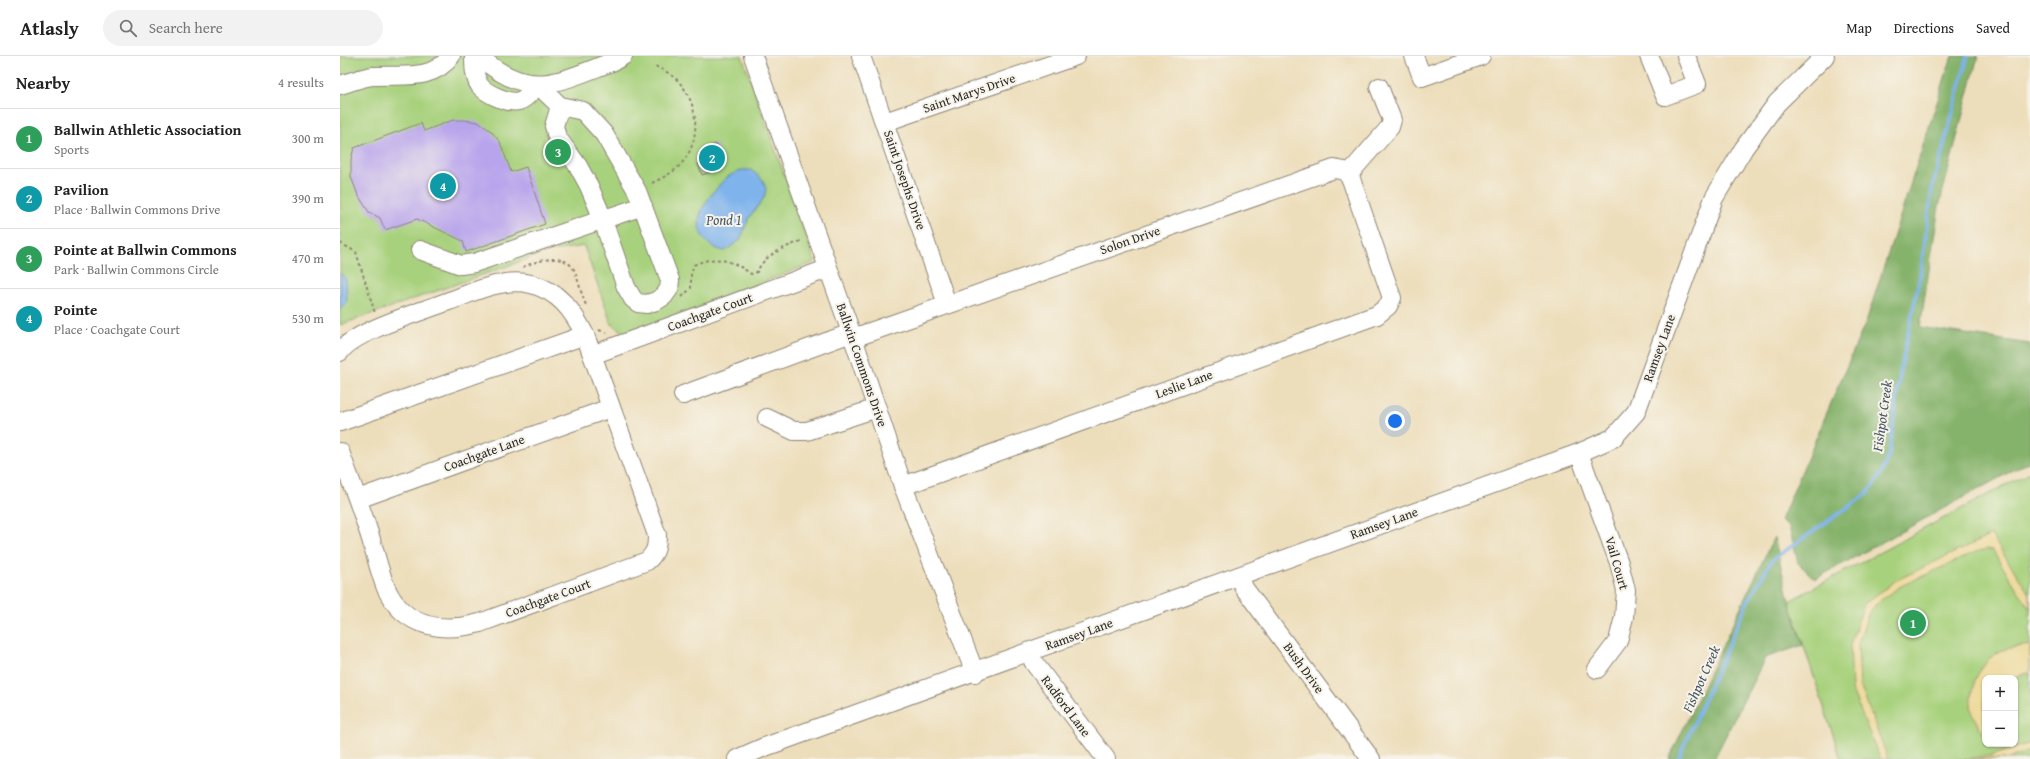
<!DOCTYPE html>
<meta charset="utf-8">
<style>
body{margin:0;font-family:"Gentium Book Plus",serif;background:#f2f2f2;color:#222}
.controls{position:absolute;right:12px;bottom:12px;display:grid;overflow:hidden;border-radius:8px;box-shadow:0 1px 3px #0004}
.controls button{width:36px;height:36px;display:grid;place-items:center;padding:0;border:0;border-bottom:1px solid #e0e0e0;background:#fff;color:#222;font:20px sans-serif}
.you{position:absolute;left:1055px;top:365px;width:14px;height:14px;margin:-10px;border:3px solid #fff;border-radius:50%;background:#1a73e8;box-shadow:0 0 0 6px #1a73e833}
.badge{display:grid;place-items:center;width:26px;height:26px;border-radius:50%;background:#0b8043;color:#fff;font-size:13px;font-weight:700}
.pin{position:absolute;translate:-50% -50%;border:2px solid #fff;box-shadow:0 1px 4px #0006}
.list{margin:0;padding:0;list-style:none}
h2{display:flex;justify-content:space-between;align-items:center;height:52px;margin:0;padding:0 16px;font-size:17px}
h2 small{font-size:13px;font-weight:400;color:#767676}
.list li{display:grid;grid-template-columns:26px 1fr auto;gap:12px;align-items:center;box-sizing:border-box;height:60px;padding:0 16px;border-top:1px solid #e0e0e0}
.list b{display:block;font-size:15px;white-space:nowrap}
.list p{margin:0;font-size:13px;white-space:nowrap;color:#767676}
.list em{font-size:13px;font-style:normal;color:#767676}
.icon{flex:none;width:22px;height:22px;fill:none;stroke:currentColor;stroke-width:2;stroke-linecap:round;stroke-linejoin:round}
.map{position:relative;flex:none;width:1690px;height:703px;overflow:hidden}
header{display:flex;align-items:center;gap:24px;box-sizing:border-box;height:56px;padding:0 20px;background:#fff;border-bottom:1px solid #e0e0e0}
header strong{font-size:19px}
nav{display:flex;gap:22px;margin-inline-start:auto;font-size:14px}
.search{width:280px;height:36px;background:#f2f2f2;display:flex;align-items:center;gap:10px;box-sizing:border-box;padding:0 14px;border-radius:22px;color:#767676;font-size:15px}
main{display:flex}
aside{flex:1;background:#fff}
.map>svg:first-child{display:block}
.green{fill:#a8d17d;stroke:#6a7e54;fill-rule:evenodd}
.forest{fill:#86b36c;stroke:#586f4c}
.sand{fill:#eeda9e;stroke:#8c8264}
.water{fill:#7eb3ec;stroke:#546f8c}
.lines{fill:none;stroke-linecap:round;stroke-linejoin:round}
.stream{stroke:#7eb3ec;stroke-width:3.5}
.building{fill:#b8a4ec}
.minor-casing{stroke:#8c8473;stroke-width:20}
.path{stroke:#8c8473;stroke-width:2;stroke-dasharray:3 3;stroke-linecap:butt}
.minor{stroke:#fff;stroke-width:18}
.labels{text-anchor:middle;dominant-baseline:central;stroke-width:4;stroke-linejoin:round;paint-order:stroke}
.street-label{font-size:13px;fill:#2b2b2b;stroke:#f7f3e8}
.water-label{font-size:14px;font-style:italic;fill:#445465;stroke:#f7f3e8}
</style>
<header>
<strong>Atlasly</strong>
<div class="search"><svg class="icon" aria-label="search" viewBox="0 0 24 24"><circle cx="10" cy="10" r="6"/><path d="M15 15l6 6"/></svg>Search here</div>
<nav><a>Map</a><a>Directions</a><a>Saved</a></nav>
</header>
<main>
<aside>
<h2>Nearby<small>4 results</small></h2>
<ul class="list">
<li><span class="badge" style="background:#2e9e5b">1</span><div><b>Ballwin Athletic Association</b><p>Sports</p></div><em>300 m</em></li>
<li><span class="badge" style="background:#0f9aa8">2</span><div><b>Pavilion</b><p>Place · Ballwin Commons Drive</p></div><em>390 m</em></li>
<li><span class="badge" style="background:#2e9e5b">3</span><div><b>Pointe at Ballwin Commons</b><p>Park · Ballwin Commons Circle</p></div><em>470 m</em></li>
<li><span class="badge" style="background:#0f9aa8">4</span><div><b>Pointe</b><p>Place · Coachgate Court</p></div><em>530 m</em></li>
</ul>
</aside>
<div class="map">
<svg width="1690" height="703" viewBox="0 0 1690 703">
<rect width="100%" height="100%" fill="#f7f3e8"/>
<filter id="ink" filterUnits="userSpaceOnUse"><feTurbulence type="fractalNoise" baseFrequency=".025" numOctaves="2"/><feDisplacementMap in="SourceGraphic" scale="8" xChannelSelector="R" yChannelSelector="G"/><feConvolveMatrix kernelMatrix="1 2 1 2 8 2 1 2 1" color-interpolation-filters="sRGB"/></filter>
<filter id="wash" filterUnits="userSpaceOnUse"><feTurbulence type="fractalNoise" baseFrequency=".012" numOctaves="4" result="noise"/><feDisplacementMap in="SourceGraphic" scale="16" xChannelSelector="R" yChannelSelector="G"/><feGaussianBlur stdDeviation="0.9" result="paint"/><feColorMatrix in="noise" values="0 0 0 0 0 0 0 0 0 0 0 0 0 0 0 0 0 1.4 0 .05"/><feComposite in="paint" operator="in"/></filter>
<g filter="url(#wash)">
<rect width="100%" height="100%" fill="#eddebb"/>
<g class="green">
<polygon points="0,0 402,0 475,206 287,280 271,267 244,190 207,196 0,269"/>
<path d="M1690 416V703H1501L1449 545ZM1645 622H1675V688H1645Z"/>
</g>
<g class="forest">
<polygon points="1612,0 1638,0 1599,150 1580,271 1690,288 1690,405 1475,523 1458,507 1449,470 1441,464 1527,263"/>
<polygon points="1434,481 1449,545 1463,589 1425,602 1374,703 1329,703"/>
</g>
<g class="sand">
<polygon points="1651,479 1690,539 1690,553 1652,494 1647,493 1638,495 1561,530 1539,545 1528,558 1518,589 1520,629 1548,703 1540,703 1512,634 1510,588 1524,548 1555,525"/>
<path d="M1690 589V619L1687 617 1672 622H1645V679C1638 670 1632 659 1631 648 1630 629 1641 606 1657 597 1666 591 1679 591 1690 589Z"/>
<polygon points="1690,687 1690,695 1666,703 1624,703 1651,700"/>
</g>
<g class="water">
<path d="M401 114H411L423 124 426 133 424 142 409 162 400 184 385 195C366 192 354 175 361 156 364 147 378 130 385 123 389 119 396 117 401 114Z"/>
<polygon points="0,217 6,223 7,245 0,254"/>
</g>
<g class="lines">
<polyline class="stream" points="1338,703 1407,547 1432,504 1527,438 1540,420 1549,399 1561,311 1580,220 1592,134 1628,0"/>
</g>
<g id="blocks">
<g class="building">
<polygon points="113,64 124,64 138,66 151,75 160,86 171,116 186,111 205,168 126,196 123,185 77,163 45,174 40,162 29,156 18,139 11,121 11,103 14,92 81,67 84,75"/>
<polygon points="376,88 381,100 370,104 374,115 362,119 358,108 368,104 364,93"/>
</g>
</g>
</g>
<g filter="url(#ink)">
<use href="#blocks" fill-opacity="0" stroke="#8c8473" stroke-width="1"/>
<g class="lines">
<g class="minor-casing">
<g id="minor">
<path d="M134 0C134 9 134 22 140 30 147 38 169 48 179 45 186 43 193 34 198 29L220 50 243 55 264 78 297 135 330 224 329 233 324 240 316 245 307 248 298 247 293 243 286 231 260 156 249 130 238 110 217 81 214 70 220 50"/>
<path d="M139 0C189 46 220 25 274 5L283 0"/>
<polyline points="413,0 513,282 563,430 635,617"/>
<polyline points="521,0 607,248"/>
<polyline points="1074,0 1082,21 1141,0"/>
<polyline points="1309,0 1325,40 1357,28 1346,0"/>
<path d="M0 29C11 26 22 21 33 20 61 18 92 26 111 0"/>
<polyline points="545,66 736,0"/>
<polyline points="1009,118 1050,71 1052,64 1039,31"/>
<polyline points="80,194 121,209 134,207 303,150"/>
<polyline points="513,282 994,113 1005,115 1011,123 1052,242 1048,250 1037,259 563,430"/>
<path d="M0 296C13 275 84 255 109 245 124 240 140 232 155 229 168 226 179 225 191 228 219 235 233 255 245 279L317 479C317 491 316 497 307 505L140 567C102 577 64 572 46 532 39 515 35 495 29 477 20 449 10 423 0 396"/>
<polyline points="252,299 487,213"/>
<polyline points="343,339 511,277"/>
<polyline points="427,362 454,375 467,375 537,352"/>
<polyline points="0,366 245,279"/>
<polyline points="1239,397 1279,507 1286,534 1284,561 1278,585 1257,613"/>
<polyline points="18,443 270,352"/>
<polyline points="899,520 904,532 1031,703"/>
<polyline points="689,596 694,607 766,703"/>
<polyline points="397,703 422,692 1239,397 1273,382 1296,356 1374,142 1404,92 1437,47 1485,0"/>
</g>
</g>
<g class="path">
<path d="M312 127C322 122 333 117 340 109 362 86 359 48 339 26 332 18 323 14 313 9"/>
<polyline points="0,187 16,196 35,257"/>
<path d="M183 211C199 204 226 195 235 216 239 226 241 238 246 249"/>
<path d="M342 241 351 232V218L354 209C375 198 394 205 411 218L417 216C425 197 445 192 463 184"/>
<polyline points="259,274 268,277"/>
</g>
<use href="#minor" class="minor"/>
</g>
</g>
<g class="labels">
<g class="street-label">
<text transform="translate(629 37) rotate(-19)">Saint Marys Drive</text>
<text transform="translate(565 124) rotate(71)">Saint Josephs Drive</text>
<text transform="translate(790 184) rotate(-19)">Solon Drive</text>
<text transform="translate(370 256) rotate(-20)">Coachgate Court</text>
<text transform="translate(1319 292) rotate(-70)">Ramsey Lane</text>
<text transform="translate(522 309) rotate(71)">Ballwin Commons Drive</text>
<text transform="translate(844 328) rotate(-20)">Leslie Lane</text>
<text transform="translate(144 397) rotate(-20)">Coachgate Lane</text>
<text transform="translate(1044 467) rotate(-20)">Ramsey Lane</text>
<text transform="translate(1277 507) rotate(74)">Vail Court</text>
<text transform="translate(208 542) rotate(-20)">Coachgate Court</text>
<text transform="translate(739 578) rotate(-20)">Ramsey Lane</text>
<text transform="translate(964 612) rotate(54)">Bush Drive</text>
<text transform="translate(726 650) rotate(53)">Radford Lane</text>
</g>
<g class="water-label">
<text x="384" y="164">Pond 1</text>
<text transform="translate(1542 360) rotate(-82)">Fishpot Creek</text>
<text transform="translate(1361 623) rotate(-66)">Fishpot Creek</text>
</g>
</g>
</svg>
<div class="controls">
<button>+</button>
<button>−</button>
</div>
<div class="you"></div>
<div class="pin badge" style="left:1573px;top:567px;background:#2e9e5b">1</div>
<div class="pin badge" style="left:372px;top:102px;background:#0f9aa8">2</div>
<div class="pin badge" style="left:218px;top:96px;background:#2e9e5b">3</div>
<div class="pin badge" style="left:103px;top:130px;background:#0f9aa8">4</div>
</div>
</main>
